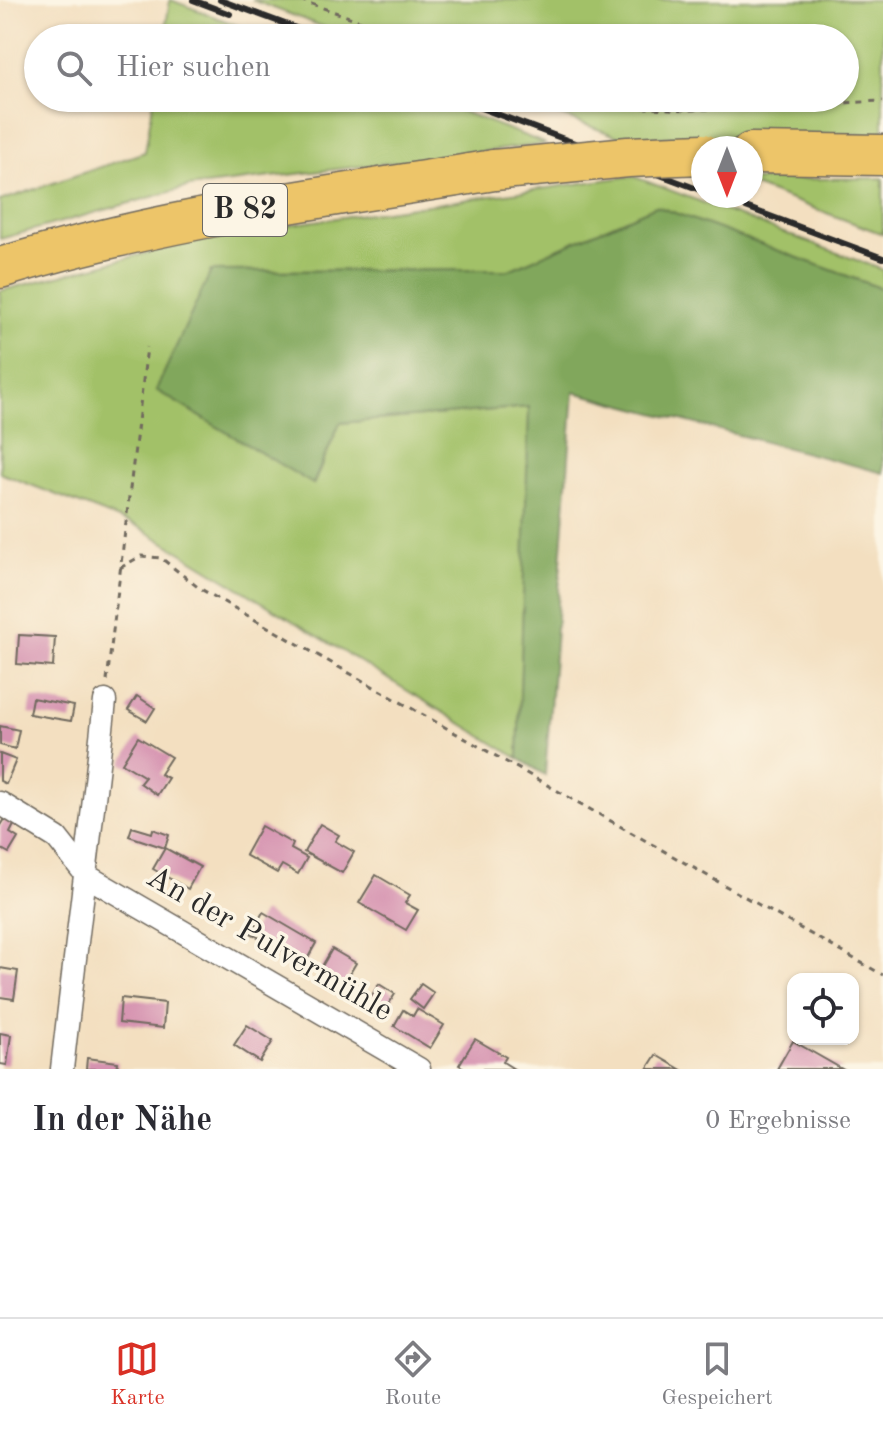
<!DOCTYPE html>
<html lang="de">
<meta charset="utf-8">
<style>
body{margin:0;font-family:"Old Standard TT",serif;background:#f2f2f3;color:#2b2b33}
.controls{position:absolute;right:24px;bottom:24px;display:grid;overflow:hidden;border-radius:16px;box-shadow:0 2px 6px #0004}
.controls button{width:72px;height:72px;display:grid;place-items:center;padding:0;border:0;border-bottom:2px solid #e1e1e2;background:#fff;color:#2b2b33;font:40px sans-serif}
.compass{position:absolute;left:691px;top:136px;width:72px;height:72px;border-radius:50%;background:#fff;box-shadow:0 2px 6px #0004;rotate:180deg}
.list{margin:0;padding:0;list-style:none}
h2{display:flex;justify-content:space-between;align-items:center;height:104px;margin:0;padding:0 32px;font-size:34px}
h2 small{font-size:26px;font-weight:400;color:#7c7c81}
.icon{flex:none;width:44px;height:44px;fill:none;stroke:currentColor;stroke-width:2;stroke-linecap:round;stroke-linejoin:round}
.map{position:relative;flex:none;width:883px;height:1069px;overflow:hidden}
.search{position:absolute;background:#fff;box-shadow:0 2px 6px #0004;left:24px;right:24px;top:24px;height:88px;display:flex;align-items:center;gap:20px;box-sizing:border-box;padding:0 28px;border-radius:44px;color:#7c7c81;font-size:30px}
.sheet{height:248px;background:#fff}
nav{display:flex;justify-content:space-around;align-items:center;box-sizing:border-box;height:112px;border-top:2px solid #e1e1e2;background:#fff;font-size:22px;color:#7c7c81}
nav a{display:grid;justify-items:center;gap:4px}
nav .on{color:#d93025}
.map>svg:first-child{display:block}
.green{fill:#a2c168;stroke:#66764a;stroke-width:2}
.forest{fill:#81a75c;stroke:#566944;stroke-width:2}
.building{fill:#d693b0}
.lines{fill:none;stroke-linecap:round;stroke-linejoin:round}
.street-casing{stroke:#716a5f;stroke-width:25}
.highway-casing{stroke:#716a5f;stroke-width:43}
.path{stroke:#716a5f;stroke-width:3;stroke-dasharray:6 6;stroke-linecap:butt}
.street{stroke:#fff;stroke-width:22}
.highway{stroke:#edc569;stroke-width:40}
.rail{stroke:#2b2b2b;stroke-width:6}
.highway-bridge-casing{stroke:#716a5f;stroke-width:43;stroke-linecap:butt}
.highway-bridge{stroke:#edc569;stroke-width:40}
.labels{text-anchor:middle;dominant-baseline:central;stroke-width:7;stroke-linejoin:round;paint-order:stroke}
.shield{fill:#fcf5e5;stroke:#6a6863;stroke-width:2}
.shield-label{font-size:30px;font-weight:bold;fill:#2b2b2b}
.street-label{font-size:32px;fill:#2b2b2b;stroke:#fcf5e5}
</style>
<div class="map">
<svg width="883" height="1069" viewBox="0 0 883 1069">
<rect width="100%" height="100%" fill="#fcf5e5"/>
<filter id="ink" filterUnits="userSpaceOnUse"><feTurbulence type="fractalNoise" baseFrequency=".0125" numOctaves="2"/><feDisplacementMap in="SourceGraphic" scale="16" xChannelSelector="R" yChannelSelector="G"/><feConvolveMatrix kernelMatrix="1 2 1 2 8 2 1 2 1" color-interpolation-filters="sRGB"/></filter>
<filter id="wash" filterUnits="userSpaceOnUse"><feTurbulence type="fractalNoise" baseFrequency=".006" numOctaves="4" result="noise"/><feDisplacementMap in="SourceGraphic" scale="32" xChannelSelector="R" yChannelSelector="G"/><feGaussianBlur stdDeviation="1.8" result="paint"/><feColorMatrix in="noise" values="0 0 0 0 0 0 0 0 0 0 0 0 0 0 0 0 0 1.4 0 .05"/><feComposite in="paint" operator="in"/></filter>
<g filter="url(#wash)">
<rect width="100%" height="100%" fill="#f3dfc0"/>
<g class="green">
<polygon points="170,0 171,0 270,38 164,38"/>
<polygon points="252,0 883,0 883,136 854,134 622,138 512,98 845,98 845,38 353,38"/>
<polygon points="154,98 427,98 546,144 188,187 0,239 0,201 145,152"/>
<polygon points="632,176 883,270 883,289 656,206 509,270 211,271 314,483 340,423 530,407 518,758 137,526 0,473 0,291 216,235"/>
<polygon points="883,178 883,234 751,185 751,180"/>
</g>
<polygon class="forest" points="656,206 883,289 883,473 574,392 545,775 518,758 529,407 340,423 313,484 156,390 211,271 509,270"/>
<g id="blocks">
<g class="building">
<polygon points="19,635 55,637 53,667 17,664"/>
<polygon points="137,696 155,708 147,721 128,710"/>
<polygon points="32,698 74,706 71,721 29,714"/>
<polygon points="0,726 19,730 15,749 0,745"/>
<polygon points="138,737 171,757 160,774 168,778 157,795 140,783 145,777 122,763"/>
<polygon points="0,754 16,760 6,784 0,781"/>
<polygon points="5,819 14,825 10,833 18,838 9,853 0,848 0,827"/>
<polygon points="320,824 339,835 335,841 354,852 342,873 304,852"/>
<polygon points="261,826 293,844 291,849 307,858 298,874 282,865 277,873 245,855"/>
<polygon points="132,827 152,833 153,829 169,835 165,848 129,836"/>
<polygon points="165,848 200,867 188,889 153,869"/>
<polygon points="376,875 410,895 405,903 418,910 406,930 359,903"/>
<polygon points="263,912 316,943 305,963 251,933"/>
<polygon points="332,949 356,963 341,988 318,973"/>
<polygon points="0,968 18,971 14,999 0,997"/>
<polygon points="379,984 395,994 382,1015 366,1005"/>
<polygon points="421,984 434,993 423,1009 410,999"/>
<polygon points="121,998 165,1003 163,1028 119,1023"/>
<polygon points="417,1009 444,1025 430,1048 394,1026 403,1010 413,1016"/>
<polygon points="247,1025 273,1041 260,1062 234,1045"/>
<polygon points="0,1033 11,1035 7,1065 0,1064"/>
<polygon points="475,1039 506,1057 503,1062 514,1069 466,1069 459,1065"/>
<polygon points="793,1041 842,1069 777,1069"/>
<polygon points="656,1055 680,1069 647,1069"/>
<polygon points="87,1058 118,1062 117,1069 86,1069"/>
</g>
</g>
</g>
<g filter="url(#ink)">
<use href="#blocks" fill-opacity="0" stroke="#716a5f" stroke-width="2"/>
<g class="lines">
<g class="street-casing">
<g id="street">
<polyline points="0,803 57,838 87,876 419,1069"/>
<path d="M62 1069C76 946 92 824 105 701"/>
</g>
</g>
<g class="highway-casing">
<g id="highway">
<polyline points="751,153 883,155"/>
<path d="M0 268C161 218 328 197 494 170"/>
</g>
</g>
<g class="path">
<polyline points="300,0 410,38"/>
<polyline points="584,98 606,106 691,110 883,101"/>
<polyline points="120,568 141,556 161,558 199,588 883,975"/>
<polyline points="107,681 147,347"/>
</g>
<use href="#street" class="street"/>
<use href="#highway" class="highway"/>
<g class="rail">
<polyline points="193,0 230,14"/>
<polyline points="220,0 323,38"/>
<polyline points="454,98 703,191"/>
<polyline points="716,196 883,258"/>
</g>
<g class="highway-bridge-casing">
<polyline id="highway-bridge" points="494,170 628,157 703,154"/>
</g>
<use href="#highway-bridge" class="highway-bridge"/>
</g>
</g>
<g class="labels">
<rect class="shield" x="203" y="184" width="84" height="52" rx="6"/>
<g class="shield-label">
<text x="245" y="210">B 82</text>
</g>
<g class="street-label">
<text transform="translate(269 945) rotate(30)">An der Pulvermühle</text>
</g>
</g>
</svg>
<div class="controls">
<button><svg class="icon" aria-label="locate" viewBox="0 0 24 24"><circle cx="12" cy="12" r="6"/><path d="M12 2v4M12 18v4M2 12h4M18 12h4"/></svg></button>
</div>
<svg class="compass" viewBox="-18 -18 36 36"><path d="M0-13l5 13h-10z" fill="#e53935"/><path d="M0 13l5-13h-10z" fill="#7c7c81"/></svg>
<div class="search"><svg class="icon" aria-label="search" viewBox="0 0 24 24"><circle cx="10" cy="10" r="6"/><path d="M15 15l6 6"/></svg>Hier suchen</div>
</div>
<section class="sheet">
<h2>In der Nähe<small>0 Ergebnisse</small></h2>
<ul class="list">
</ul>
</section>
<nav>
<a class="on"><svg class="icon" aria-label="map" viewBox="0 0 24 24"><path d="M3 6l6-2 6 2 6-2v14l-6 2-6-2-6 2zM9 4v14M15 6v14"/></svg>Karte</a>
<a><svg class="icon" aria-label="directions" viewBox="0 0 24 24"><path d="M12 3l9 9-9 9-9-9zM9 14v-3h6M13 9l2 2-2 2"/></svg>Route</a>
<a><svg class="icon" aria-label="saved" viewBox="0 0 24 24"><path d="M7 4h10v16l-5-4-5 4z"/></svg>Gespeichert</a>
</nav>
